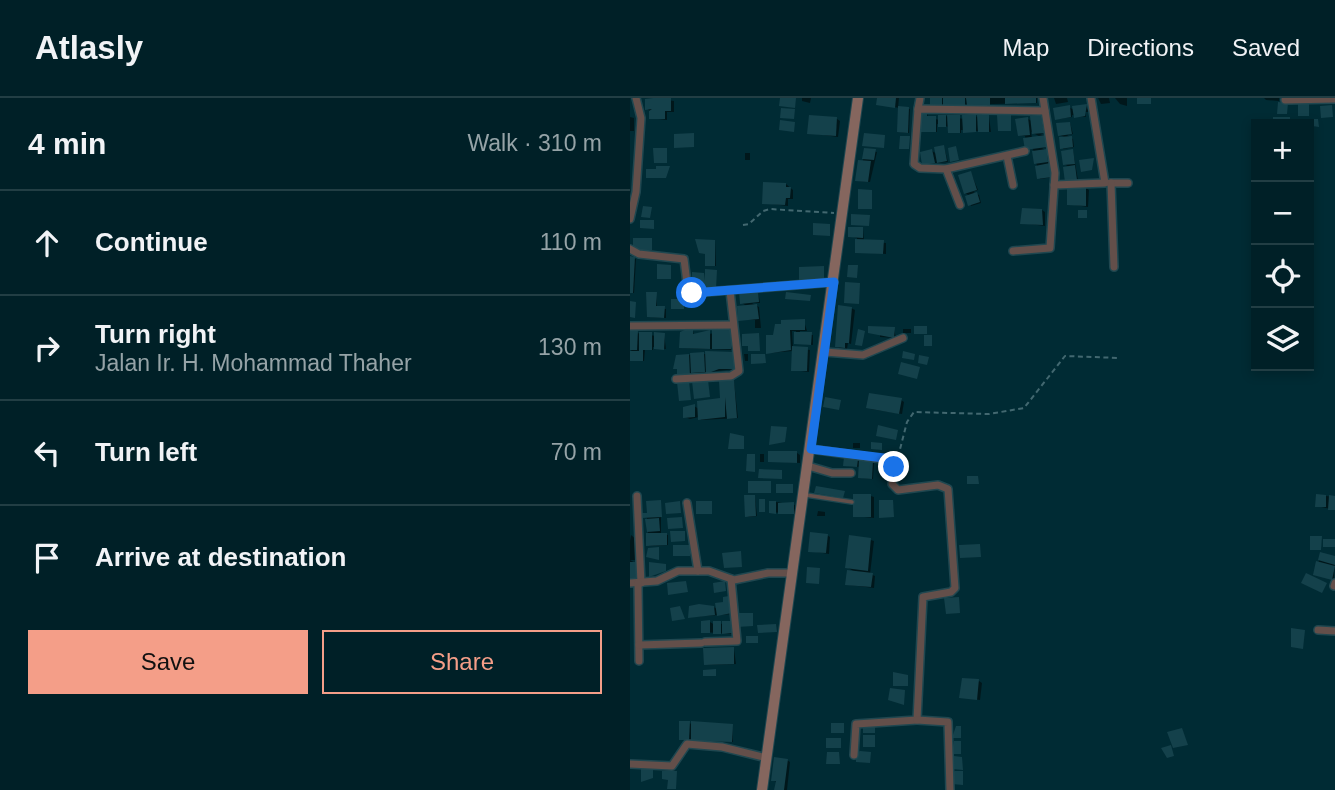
<!DOCTYPE html>
<meta charset="utf-8">
<style>
body{margin:0;font-family:Helvetica,sans-serif;background:#0a282f;color:#f1f3f6}
.controls{position:absolute;right:21px;top:21px;display:grid;overflow:hidden;border-radius:0px;box-shadow:0 4px 10px #0003}
.controls button{width:63px;height:63px;display:grid;place-items:center;padding:0;border:0;border-bottom:2px solid #223e44;background:#002027;color:#f1f3f6;font:35px sans-serif}
.stop{position:absolute;width:21px;height:21px;margin:-16px;border:5px solid #1a73e8;border-radius:50%;background:#fff}
.stop.end{background:#1a73e8;border-color:#fff;box-shadow:0 2px 7px #0008}
.list{margin:0;padding:0;list-style:none}
h2{display:flex;justify-content:space-between;align-items:center;height:91px;margin:0;padding:0 28px;font-size:30px}
h2 small{font-size:23px;font-weight:400;color:#95a3a7}
.list li{display:grid;grid-template-columns:46px 1fr auto;gap:21px;align-items:center;box-sizing:border-box;height:105px;padding:0 28px;border-top:2px solid #223e44}
.list b{display:block;font-size:26px;white-space:nowrap}
.list p{margin:0;font-size:23px;white-space:nowrap;color:#95a3a7}
.list em{font-size:23px;font-style:normal;color:#95a3a7}
.actions{display:flex;gap:14px;padding:21px 28px}
.actions a{flex:1;padding:16px 0;border:2px solid #f49e88;border-radius:0px;text-align:center;font-size:24px;color:#f49e88}
.actions .main{background:#f49e88;color:#111}
.icon{flex:none;width:38px;height:38px;fill:none;stroke:currentColor;stroke-width:2;stroke-linecap:round;stroke-linejoin:round}
.map{position:relative;flex:none;width:705px;height:692px;overflow:hidden}
header{display:flex;align-items:center;gap:42px;box-sizing:border-box;height:98px;padding:0 35px;background:#002027;border-bottom:2px solid #223e44}
header strong{font-size:33px}
nav{display:flex;gap:38px;margin-inline-start:auto;font-size:24px}
main{display:flex}
aside{flex:1;background:#002027}
.map>svg:first-child{display:block}
.shadow{fill:#0007;fill-rule:evenodd}
.building{fill:#14414b}
.lines{fill:none;stroke-linecap:round;stroke-linejoin:round}
.lane-casing{stroke:#1f4750;stroke-width:6}
.street-casing{stroke:#1f4750;stroke-width:10}
.secondary-casing{stroke:#1f4750;stroke-width:12}
.path{stroke:#426870;stroke-width:2;stroke-dasharray:5 3.5;stroke-linecap:butt}
.lane{stroke:#634f4a;stroke-width:3.5}
.street{stroke:#634f4a;stroke-width:7}
.secondary{stroke:#85665e;stroke-width:10}
.route{stroke:#1a73e8;stroke-width:9}
</style>
<header>
<strong>Atlasly</strong>
<nav><a>Map</a><a>Directions</a><a>Saved</a></nav>
</header>
<main>
<aside>
<h2>4 min<small>Walk · 310 m</small></h2>
<ul class="list">
<li><svg class="icon" aria-label="ahead" viewBox="0 0 24 24"><path d="M12 20V5M6 11l6-6 6 6"/></svg><div><b>Continue</b></div><em>110 m</em></li>
<li><svg class="icon" aria-label="right" viewBox="0 0 24 24"><path d="M7 20v-9h11M14 6l5 5-5 5"/></svg><div><b>Turn right</b><p>Jalan Ir. H. Mohammad Thaher</p></div><em>130 m</em></li>
<li><svg class="icon" aria-label="left" viewBox="0 0 24 24"><path d="M17 20v-9H6M10 6l-5 5 5 5"/></svg><div><b>Turn left</b></div><em>70 m</em></li>
<li><svg class="icon" aria-label="arrive" viewBox="0 0 24 24"><path d="M6 21V4h12l-3 4 3 4H6"/></svg><div><b>Arrive at destination</b></div></li>
</ul>
<div class="actions"><a class="main">Save</a><a>Share</a></div>
</aside>
<div class="map">
<svg width="705" height="692" viewBox="0 0 705 692">
<rect width="100%" height="100%" fill="#002b34"/>
<g class="shadow">
<polygon points="24,0 44,3 44,14 37,14 37,22 20,20 20,13 16,10"/>
<polygon points="172,0 181,0 180,5 172,3"/>
<polygon points="249,0 269,0 268,10 280,11 279,35 270,34 270,10 251,7"/>
<polygon points="302,0 407,0 407,5 313,7 313,10"/>
<polygon points="424,0 437,0 438,4 426,6"/>
<polygon points="468,0 479,0 480,5 471,6"/>
<polygon points="485,0 497,0 497,8 490,6"/>
<polygon points="634,0 649,0 649,3 636,2"/>
<polygon points="456,8 459,14 455,14 456,19 442,17 442,19 428,21 439,9 444,12"/>
<polygon points="297,14 298,19 309,22 315,18 334,21 334,18 359,19 361,34 331,32 331,35 321,35 319,29 307,26 307,34 293,34"/>
<path d="M411 18 415 35 410 36 417 39 418 49 412 50 418 54 423 79 410 81 403 51H397L395 38 389 37 398 21 402 23ZM401 34 411 39 402 40Z"/>
<polygon points="0,19 4,20 4,33 0,33"/>
<polygon points="207,21 210,23 208,39 179,35"/>
<polygon points="440,25 443,36 437,37 443,41 444,49 433,51 436,40 430,37"/>
<polygon points="314,49 318,64 294,66 302,53 307,56"/>
<polygon points="235,52 247,54 240,84 229,83"/>
<polygon points="443,53 448,82 438,84 439,69 434,66"/>
<rect x="115" y="55" width="5" height="7"/>
<polygon points="341,75 348,92 343,94 349,97 351,105 341,108 340,98 335,95"/>
<polygon points="156,86 163,92 163,101 158,101 158,108 134,105"/>
<polygon points="456,90 459,92 458,109 438,106"/>
<polygon points="412,112 415,114 415,128 392,125"/>
<polygon points="233,131 234,143 256,145 256,156 227,154 227,140 220,138"/>
<polygon points="85,143 86,168 78,168"/>
<polygon points="0,160 6,161 4,195 0,195"/>
<polygon points="128,193 130,205 122,205 129,209 131,230 125,230 125,222 110,222 118,209 112,205"/>
<polygon points="26,196 27,210 36,211 36,220 21,219"/>
<polygon points="221,210 225,212 221,246 218,245 217,251 210,250 206,248"/>
<polygon points="174,223 177,233 170,233 170,236 183,237 183,247 165,245 166,233 162,233 163,250 180,252 179,274 163,272 163,253 138,255 144,238"/>
<polygon points="264,231 266,240 250,239 250,235"/>
<rect x="273" y="231" width="8" height="4"/>
<polygon points="63,233 64,238 100,233 103,234 104,252 53,250 52,235"/>
<polygon points="0,234 26,238 34,236 36,251 23,249 23,252 15,252 14,263 2,263"/>
<polygon points="73,256 104,256 106,271 60,276 48,258"/>
<polygon points="114,256 118,256 118,263 115,263"/>
<polygon points="104,284 108,320 71,322 69,319 60,321 55,319 64,308 69,311 92,301"/>
<polygon points="271,302 274,304 272,316 241,311"/>
<rect x="223" y="345" width="7" height="5"/>
<polygon points="167,355 170,357 170,365 140,363"/>
<rect x="130" y="356" width="4" height="8"/>
<polygon points="228,362 244,365 243,381 232,380 231,369 217,368"/>
<polygon points="241,398 244,399 244,420 225,418"/>
<polygon points="696,398 705,399 705,412 687,408"/>
<polygon points="125,399 127,418 119,419 117,418"/>
<polygon points="31,404 31,436 38,437 38,447 19,448 17,420 13,419"/>
<polygon points="146,404 165,407 165,416 140,414"/>
<polygon points="188,413 195,414 195,418 187,418"/>
<polygon points="1,437 7,442 7,462 0,462 9,467 9,481 0,481 0,443"/>
<polygon points="197,437 200,439 199,456 180,453"/>
<polygon points="241,442 244,443 240,476 245,478 244,490 220,487 226,475 217,469"/>
<polygon points="691,456 705,460 704,481 685,476"/>
<polygon points="83,509 103,516 59,519 60,510"/>
<polygon points="80,524 85,527 101,524 103,536 73,534"/>
<polygon points="104,551 106,566 77,567"/>
<polygon points="349,583 352,585 350,602 331,599"/>
<polygon points="51,625 102,628 103,644 52,642"/>
<polygon points="157,662 160,664 157,692 146,692 147,684 142,682"/>
</g>
<g class="building">
<polygon points="23,0 41,0 41,13 35,13 35,21 19,21 19,13 22,11 15,12 15,1"/>
<polygon points="150,0 166,0 165,10 149,8"/>
<polygon points="247,0 266,0 265,10 246,7"/>
<rect x="300" y="0" width="12" height="10"/>
<rect x="313" y="0" width="22" height="9"/>
<polygon points="336,0 360,0 360,7 337,7"/>
<polygon points="375,0 406,0 406,5 375,6"/>
<rect x="507" y="0" width="14" height="6"/>
<polygon points="648,4 658,5 657,16 647,16"/>
<polygon points="457,6 455,18 444,20 442,8"/>
<rect x="668" y="6" width="11" height="12"/>
<polygon points="440,7 441,19 425,22 423,10"/>
<polygon points="702,7 703,19 691,20 690,8"/>
<polygon points="268,8 279,9 278,35 267,34"/>
<polygon points="151,10 165,11 164,21 150,20"/>
<polygon points="297,12 297,18 306,18 306,34 289,34 289,13"/>
<polygon points="346,16 346,34 333,35 332,17"/>
<polygon points="179,17 207,19 206,38 177,36"/>
<rect x="308" y="17" width="8" height="12"/>
<polygon points="317,17 330,17 330,35 318,35"/>
<polygon points="347,17 359,17 359,34 348,34"/>
<polygon points="367,17 381,17 381,33 368,33"/>
<polygon points="411,17 414,35 402,36 400,18"/>
<polygon points="398,19 400,37 388,38 385,21"/>
<rect x="643" y="19" width="17" height="7"/>
<polygon points="669,21 688,21 689,29 669,26"/>
<polygon points="150,22 165,24 164,34 149,32"/>
<polygon points="440,24 442,36 428,38 426,25"/>
<polygon points="64,35 64,49 44,50 44,36"/>
<polygon points="234,35 255,37 254,50 232,48"/>
<polygon points="416,37 417,49 395,52 393,40"/>
<polygon points="270,38 280,38 279,51 269,51"/>
<polygon points="442,38 443,49 430,51 429,39"/>
<polygon points="314,47 317,63 307,65 304,49"/>
<polygon points="326,48 329,62 320,64 318,50"/>
<polygon points="23,50 37,50 37,65 24,65"/>
<polygon points="234,50 246,51 244,62 232,61"/>
<polygon points="302,51 305,65 292,67 290,54"/>
<polygon points="417,51 418,64 404,66 402,53"/>
<polygon points="443,51 445,66 433,67 431,53"/>
<polygon points="464,60 462,72 451,74 449,62"/>
<polygon points="228,62 241,63 238,84 225,83"/>
<polygon points="420,65 422,79 407,81 405,68"/>
<polygon points="445,67 447,82 435,84 433,69"/>
<polygon points="26,68 40,68 36,80 16,80 16,71 26,71"/>
<polygon points="341,73 347,92 334,96 328,77"/>
<polygon points="133,84 156,85 156,89 161,89 160,100 156,100 155,107 132,106"/>
<polygon points="437,87 456,88 456,108 437,107"/>
<polygon points="228,91 242,92 242,111 228,111"/>
<polygon points="347,94 350,104 338,108 335,98"/>
<polygon points="13,108 22,109 20,120 11,119"/>
<polygon points="392,110 412,111 413,127 390,126"/>
<rect x="448" y="112" width="9" height="8"/>
<polygon points="221,116 240,117 239,128 221,127"/>
<polygon points="10,122 24,122 24,131 10,130"/>
<polygon points="183,125 200,126 200,138 183,137"/>
<polygon points="218,129 233,129 233,140 218,139"/>
<rect x="3" y="140" width="19" height="12"/>
<polygon points="65,141 85,142 85,168 75,168 75,156 69,155"/>
<polygon points="225,141 254,142 253,156 225,155"/>
<polygon points="0,158 5,159 3,195 0,195"/>
<polygon points="27,166 41,167 41,181 27,181"/>
<polygon points="218,167 228,167 227,180 217,179"/>
<polygon points="194,168 194,181 169,182 169,169"/>
<polygon points="75,171 87,172 86,191 61,190 62,174 74,175 75,183"/>
<polygon points="215,184 230,185 229,206 214,205"/>
<polygon points="128,191 129,204 110,206 109,193"/>
<polygon points="16,194 27,194 26,208 35,208 34,220 17,219"/>
<polygon points="156,194 181,197 180,203 155,201"/>
<rect x="41" y="201" width="13" height="10"/>
<polygon points="0,203 6,204 5,220 0,219"/>
<polygon points="127,206 129,221 108,223 107,208"/>
<polygon points="208,207 222,209 219,245 215,245 215,250 205,249"/>
<polygon points="175,221 175,232 160,232 161,252 136,256 136,237 143,237 145,226 151,226 151,222"/>
<polygon points="238,228 265,229 264,240 238,235"/>
<rect x="284" y="228" width="13" height="8"/>
<polygon points="57,231 63,232 63,236 80,232 80,251 49,250 50,234"/>
<polygon points="82,231 100,231 103,239 101,251 82,251"/>
<polygon points="228,231 235,233 232,248 225,247"/>
<polygon points="0,232 8,232 7,252 0,252"/>
<polygon points="9,234 22,234 22,252 13,252 13,263 0,263 0,253 9,253"/>
<polygon points="24,234 35,235 34,252 24,251"/>
<polygon points="164,234 182,234 181,247 164,246"/>
<polygon points="129,235 130,253 118,253 118,248 112,248 112,236"/>
<rect x="294" y="237" width="8" height="11"/>
<polygon points="162,248 178,249 177,273 161,273"/>
<polygon points="75,253 105,254 105,271 89,271 76,276"/>
<polygon points="273,253 285,256 284,262 272,260"/>
<polygon points="74,254 75,274 61,275 60,255"/>
<polygon points="59,256 60,278 47,278 47,271 43,271 46,257"/>
<polygon points="121,256 135,256 136,265 121,266"/>
<polygon points="289,257 299,259 297,267 288,265"/>
<polygon points="271,264 290,269 287,281 268,276"/>
<polygon points="78,282 80,299 64,301 62,283"/>
<polygon points="104,282 107,320 97,321 95,299 95,319 68,322 67,303 90,300 89,283"/>
<polygon points="59,283 61,302 49,303 47,284"/>
<polygon points="239,295 272,300 269,316 236,310"/>
<polygon points="195,299 211,302 209,312 193,309"/>
<polygon points="65,306 65,319 53,320 53,309"/>
<polygon points="248,327 268,332 266,342 246,338"/>
<polygon points="141,328 157,329 155,344 139,347"/>
<polygon points="100,335 114,338 114,351 98,351"/>
<polygon points="241,344 252,345 252,352 241,351"/>
<polygon points="138,353 167,353 167,365 138,364"/>
<polygon points="117,356 125,356 125,374 116,373"/>
<polygon points="214,359 228,361 227,369 213,368"/>
<polygon points="229,362 243,363 242,381 228,380"/>
<polygon points="129,371 152,372 152,381 128,380"/>
<polygon points="337,378 348,378 349,386 337,386"/>
<rect x="118" y="383" width="23" height="12"/>
<rect x="146" y="386" width="17" height="9"/>
<polygon points="186,388 215,393 213,400 184,395"/>
<rect x="223" y="396" width="18" height="23"/>
<polygon points="686,396 696,397 696,409 685,409"/>
<polygon points="114,397 125,397 126,418 115,419"/>
<polygon points="699,397 705,398 705,412 698,412"/>
<rect x="129" y="401" width="6" height="13"/>
<polygon points="31,402 32,419 12,420 11,415 17,415 16,403"/>
<polygon points="249,402 263,402 264,419 249,420"/>
<polygon points="50,403 51,415 36,416 35,405"/>
<rect x="66" y="403" width="16" height="13"/>
<polygon points="139,403 146,403 146,416 139,415"/>
<polygon points="164,404 164,416 148,416 148,405"/>
<polygon points="52,419 53,430 38,431 37,420"/>
<polygon points="29,420 30,433 17,434 15,421"/>
<polygon points="40,433 55,433 55,443 41,444"/>
<polygon points="180,434 198,436 196,455 178,454"/>
<polygon points="16,435 37,435 37,447 16,448"/>
<polygon points="219,437 241,440 238,473 215,470"/>
<polygon points="680,438 692,438 691,452 680,452"/>
<rect x="693" y="441" width="12" height="8"/>
<polygon points="350,446 351,459 330,460 329,447"/>
<rect x="43" y="447" width="17" height="11"/>
<polygon points="29,449 29,462 16,459 18,450"/>
<polygon points="111,453 112,469 94,470 92,455"/>
<polygon points="690,454 705,458 705,467 688,462"/>
<polygon points="686,463 705,468 702,482 683,477"/>
<rect x="0" y="464" width="6" height="16"/>
<polygon points="19,464 36,466 36,473 19,479"/>
<polygon points="177,469 190,470 189,486 176,485"/>
<polygon points="217,472 243,475 241,489 215,487"/>
<polygon points="676,475 697,485 692,495 671,485"/>
<polygon points="56,483 58,494 38,497 37,485"/>
<polygon points="95,483 96,493 84,495 83,485"/>
<polygon points="99,498 102,515 87,518 85,505 93,504 93,499"/>
<polygon points="329,499 330,515 316,516 314,500"/>
<polygon points="69,506 84,508 85,517 58,520 59,508"/>
<polygon points="50,508 55,521 42,523 40,510"/>
<polygon points="106,515 123,515 123,528 107,529"/>
<polygon points="80,522 80,535 71,535 71,523"/>
<rect x="83" y="523" width="8" height="13"/>
<polygon points="92,523 101,523 102,535 92,536"/>
<polygon points="146,526 147,534 128,535 127,527"/>
<polygon points="661,530 675,532 673,551 661,549"/>
<rect x="116" y="538" width="12" height="7"/>
<polygon points="104,549 104,566 74,567 73,550"/>
<polygon points="86,571 86,578 73,578 73,572"/>
<polygon points="263,574 278,577 278,588 263,588"/>
<polygon points="332,580 349,581 347,602 329,600"/>
<polygon points="260,590 275,592 274,607 258,602"/>
<polygon points="49,623 60,623 59,642 49,642"/>
<polygon points="61,623 103,626 102,644 61,643"/>
<polygon points="245,624 245,635 233,635 233,627"/>
<rect x="201" y="625" width="13" height="10"/>
<polygon points="326,628 331,628 331,640 322,640"/>
<polygon points="552,630 558,647 543,650 537,634"/>
<rect x="233" y="637" width="12" height="12"/>
<rect x="196" y="640" width="15" height="10"/>
<polygon points="324,643 331,643 331,656 322,656"/>
<polygon points="541,647 544,658 537,660 531,650"/>
<polygon points="230,653 241,654 240,665 226,664 226,655"/>
<polygon points="197,654 209,654 210,666 196,666"/>
<polygon points="324,658 332,659 333,672 322,671"/>
<polygon points="144,659 158,661 154,692 144,692 146,683 141,683"/>
<polygon points="11,671 23,671 23,680 11,684"/>
<polygon points="32,673 47,673 46,691 37,691 38,682 32,681"/>
<polygon points="325,673 333,673 333,687 322,686 321,675"/>
</g>
<g class="lines">
<g class="lane-casing">
<polyline id="lane" points="176,397 222,404"/>
</g>
<g class="street-casing">
<g id="street">
<polyline points="655,2 705,1"/>
<polyline points="288,11 290,0"/>
<polyline points="377,58 383,87"/>
<polyline points="316,71 395,53"/>
<polyline points="480,85 498,85"/>
<polyline points="481,85 484,169"/>
<polyline points="424,87 475,85 461,0"/>
<polyline points="330,107 316,71 290,70 284,66 288,11 415,13"/>
<polyline points="0,121 6,94 11,20 6,0"/>
<polyline points="0,151 9,156 54,161 57,185 63,195 204,184"/>
<polyline points="383,153 420,150 425,75 413,0"/>
<polyline points="0,228 103,227"/>
<polyline points="195,254 233,257 273,240"/>
<polyline points="46,281 101,278 109,273 100,193"/>
<polyline points="181,351 259,362 264,369 262,386 268,392 308,387 318,391 325,490 321,494 293,499 287,622 226,626 224,657"/>
<polyline points="178,368 202,375 221,375"/>
<polyline points="7,398 11,485"/>
<polyline points="57,405 68,473"/>
<polyline points="0,485 27,483 48,473 79,473 104,482 138,475 162,475"/>
<polyline points="8,485 9,563"/>
<polyline points="704,488 705,485"/>
<polyline points="688,532 705,533"/>
<polyline points="75,544 107,543 101,481"/>
<polyline points="9,547 71,545"/>
<polyline points="287,622 318,624 320,692"/>
<polyline points="0,666 42,668 57,646 92,649 137,660"/>
</g>
</g>
<g class="secondary-casing">
<polyline id="secondary" points="132,692 228,0"/>
</g>
<g class="path">
<polyline points="113,127 119,126 133,113 140,111 204,115"/>
<polyline points="268,359 277,324 284,314 359,316 394,310 435,258 490,260"/>
</g>
<use href="#lane" class="lane"/>
<use href="#street" class="street"/>
<use href="#secondary" class="secondary"/>
</g>
<g class="lines">
<polyline class="route" points="62,195 204,184 181,351 254,360 264,369"/>
</g>
</svg>
<div class="controls">
<button>+</button>
<button>−</button>
<button><svg class="icon" aria-label="locate" viewBox="0 0 24 24"><circle cx="12" cy="12" r="6"/><path d="M12 2v4M12 18v4M2 12h4M18 12h4"/></svg></button>
<button><svg class="icon" aria-label="layers" viewBox="0 0 24 24"><path d="M12 4l9 5-9 5-9-5zM3 14l9 5 9-5"/></svg></button>
</div>
<div class="stop" style="left:62px;top:195px"></div>
<div class="stop end" style="left:264px;top:369px"></div>
</div>
</main>
